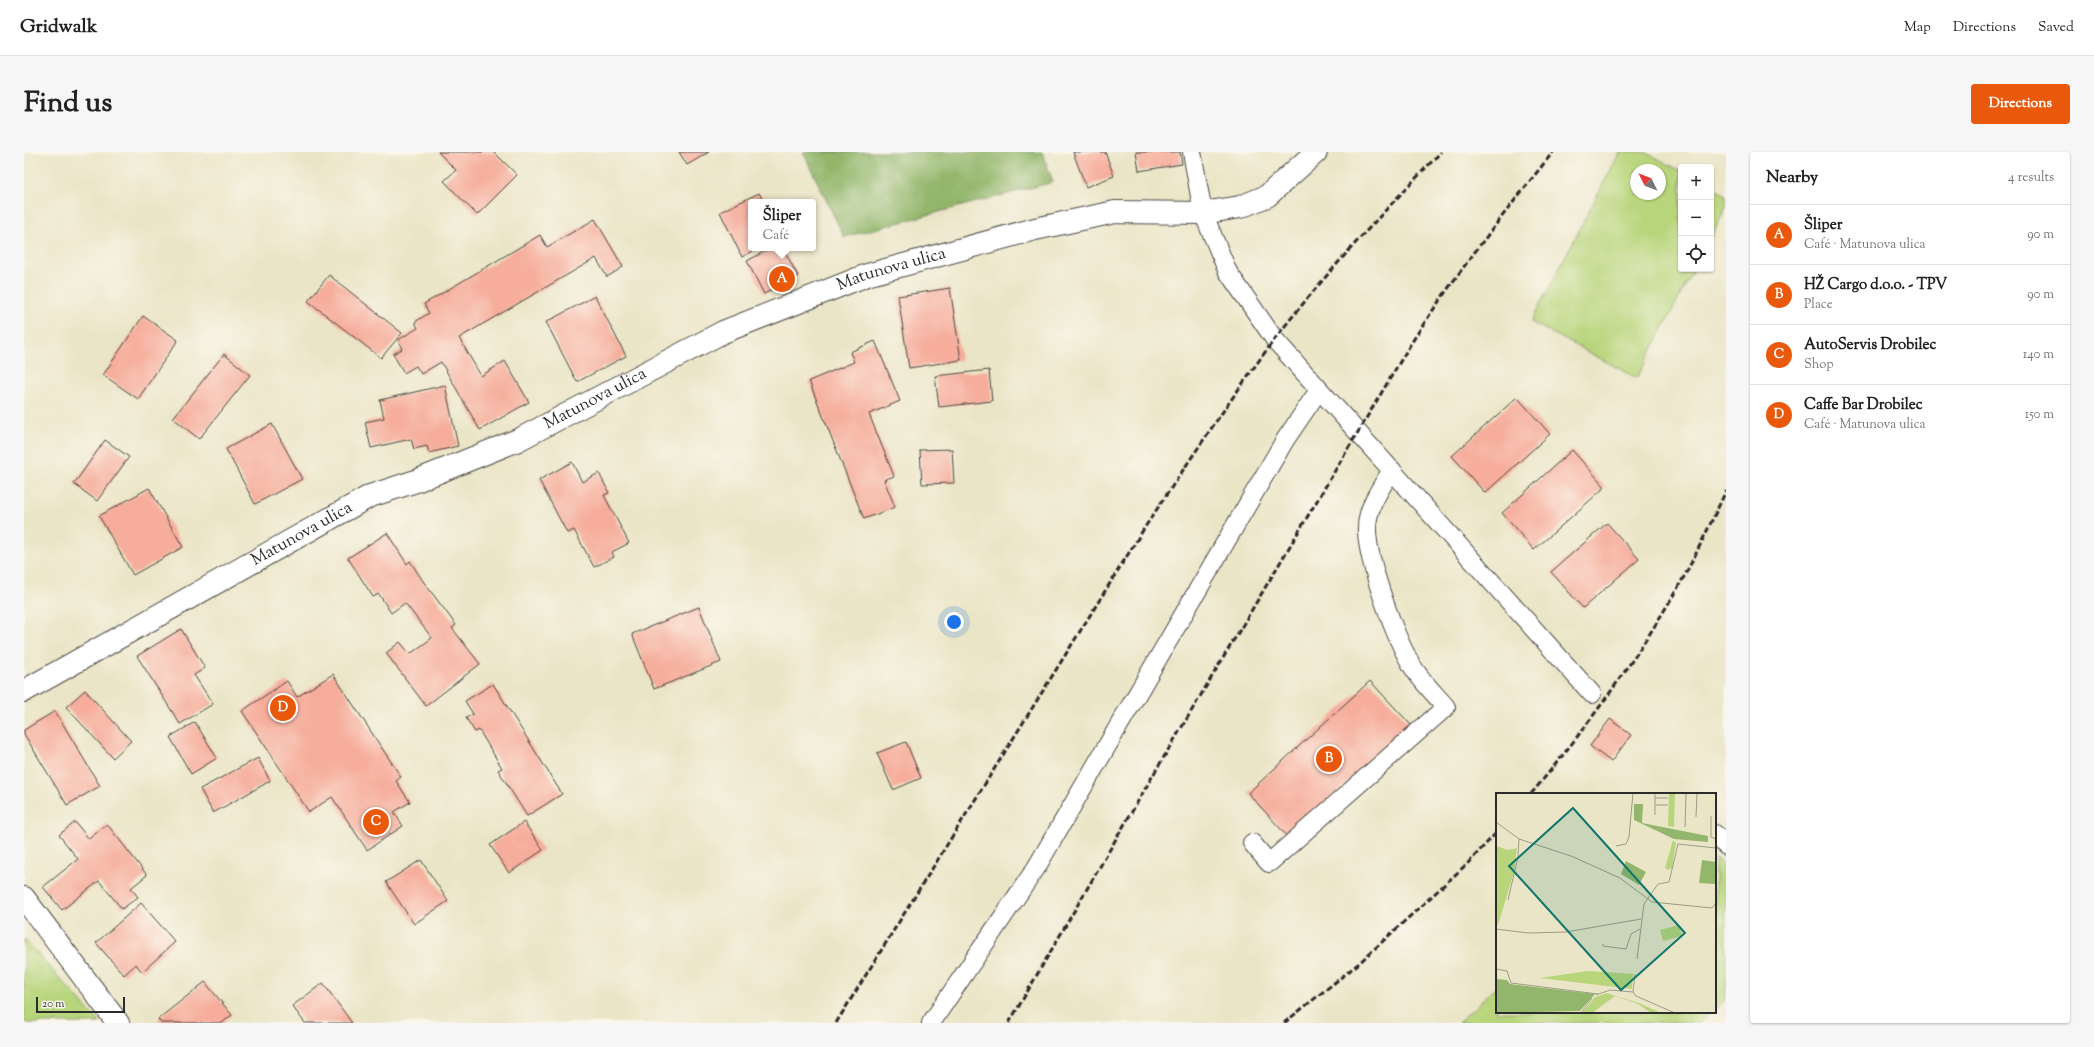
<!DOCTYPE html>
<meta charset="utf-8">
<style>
body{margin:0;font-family:"Sorts Mill Goudy",serif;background:#f6f6f6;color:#222}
.controls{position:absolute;right:12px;top:12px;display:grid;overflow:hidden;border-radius:4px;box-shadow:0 1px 3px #0004}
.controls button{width:36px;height:36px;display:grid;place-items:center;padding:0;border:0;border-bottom:1px solid #e0e0e0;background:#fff;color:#222;font:20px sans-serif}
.compass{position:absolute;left:1606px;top:12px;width:36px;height:36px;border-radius:50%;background:#fff;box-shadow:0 1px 3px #0004;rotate:312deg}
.scale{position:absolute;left:12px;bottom:10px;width:89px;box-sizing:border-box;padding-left:4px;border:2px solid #2b2b2b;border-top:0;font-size:11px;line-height:14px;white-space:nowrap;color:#2b2b2b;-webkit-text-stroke:3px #fbf7ec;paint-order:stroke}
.you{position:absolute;left:930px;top:470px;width:14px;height:14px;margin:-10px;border:3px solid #fff;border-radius:50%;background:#1a73e8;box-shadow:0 0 0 6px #1a73e833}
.badge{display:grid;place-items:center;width:26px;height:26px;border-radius:50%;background:#ea580c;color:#fff;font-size:13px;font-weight:700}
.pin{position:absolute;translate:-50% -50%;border:2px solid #fff;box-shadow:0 1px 4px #0006}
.popup{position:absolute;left:724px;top:47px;width:68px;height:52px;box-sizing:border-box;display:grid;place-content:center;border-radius:4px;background:#fff;filter:drop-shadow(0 1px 3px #0005);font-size:13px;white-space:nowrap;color:#767676}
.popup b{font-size:15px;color:#222}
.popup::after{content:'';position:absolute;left:50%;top:100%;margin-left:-8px;border:8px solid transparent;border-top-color:#fff}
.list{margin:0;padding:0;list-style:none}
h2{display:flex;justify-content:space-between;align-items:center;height:52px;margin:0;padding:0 16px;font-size:17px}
h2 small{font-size:13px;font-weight:400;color:#767676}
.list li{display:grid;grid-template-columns:26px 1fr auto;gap:12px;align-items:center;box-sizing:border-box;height:60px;padding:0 16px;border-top:1px solid #e0e0e0}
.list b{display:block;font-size:15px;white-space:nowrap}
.list p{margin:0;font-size:13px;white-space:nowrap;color:#767676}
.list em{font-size:13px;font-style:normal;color:#767676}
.icon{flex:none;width:22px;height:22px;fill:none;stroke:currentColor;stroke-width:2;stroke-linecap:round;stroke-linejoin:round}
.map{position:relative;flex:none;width:1702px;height:871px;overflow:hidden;border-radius:4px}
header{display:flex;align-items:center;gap:24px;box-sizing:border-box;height:56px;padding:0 20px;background:#fff;border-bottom:1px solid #e0e0e0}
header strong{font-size:19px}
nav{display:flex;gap:22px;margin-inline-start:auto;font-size:14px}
.intro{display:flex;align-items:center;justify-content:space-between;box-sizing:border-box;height:96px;padding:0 24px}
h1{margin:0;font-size:28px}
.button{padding:10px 18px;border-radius:4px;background:#ea580c;color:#fff;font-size:14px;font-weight:700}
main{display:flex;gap:24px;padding:0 24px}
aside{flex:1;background:#fff;border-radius:4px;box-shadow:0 1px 3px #0004}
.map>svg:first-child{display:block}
.green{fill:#b8d57b;stroke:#728053;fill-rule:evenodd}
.forest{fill:#92b66b;stroke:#5e704b}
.building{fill:#f6ad9b}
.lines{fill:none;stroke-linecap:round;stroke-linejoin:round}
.lane-casing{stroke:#484742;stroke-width:20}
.street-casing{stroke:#484742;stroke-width:24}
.lane{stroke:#fff;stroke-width:18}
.street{stroke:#fff;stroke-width:22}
.rail{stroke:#2b2b2b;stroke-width:3;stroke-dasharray:6 3;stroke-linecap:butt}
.labels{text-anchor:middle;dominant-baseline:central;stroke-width:3;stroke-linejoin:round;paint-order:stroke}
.street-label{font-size:17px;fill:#2b2b2b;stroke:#fbf7ec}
.inset-road{fill:none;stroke:#9e9b89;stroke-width:1}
.view{fill:#0f766e;fill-opacity:0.15;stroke:#0f766e;stroke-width:2}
.inset-edge{fill:none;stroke:#2b2b2b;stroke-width:2}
</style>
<header>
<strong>Gridwalk</strong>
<nav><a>Map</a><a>Directions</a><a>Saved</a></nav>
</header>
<div class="intro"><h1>Find us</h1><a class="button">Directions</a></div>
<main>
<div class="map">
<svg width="1702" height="871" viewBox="0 0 1702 871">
<rect width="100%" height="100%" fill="#fbf7ec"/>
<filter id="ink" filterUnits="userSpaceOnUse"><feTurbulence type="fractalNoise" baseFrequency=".025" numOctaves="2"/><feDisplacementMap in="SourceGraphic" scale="8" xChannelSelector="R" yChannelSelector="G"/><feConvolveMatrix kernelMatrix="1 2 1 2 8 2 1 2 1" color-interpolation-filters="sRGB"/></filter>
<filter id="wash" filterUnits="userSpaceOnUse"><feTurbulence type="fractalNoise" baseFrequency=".012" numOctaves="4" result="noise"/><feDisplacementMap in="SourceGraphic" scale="16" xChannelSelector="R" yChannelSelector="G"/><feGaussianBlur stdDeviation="0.9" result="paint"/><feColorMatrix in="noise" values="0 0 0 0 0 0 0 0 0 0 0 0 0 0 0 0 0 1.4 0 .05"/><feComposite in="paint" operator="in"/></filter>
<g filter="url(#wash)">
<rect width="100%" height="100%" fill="#ebe5c7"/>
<g class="green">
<path d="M1596 0H1621L1657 19V117H1670L1613 226 1507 170ZM1612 18H1636V42H1612Z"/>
<polygon points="1687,35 1702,43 1702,56 1687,85"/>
<polygon points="1691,705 1702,717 1702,847 1691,857"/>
<polygon points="0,787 76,871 0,871"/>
<polygon points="1473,834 1473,860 1688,860 1675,871 1434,871"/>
</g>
<polygon class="forest" points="779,0 1018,0 1029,30 820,85"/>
<g id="blocks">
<g class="building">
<polygon points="414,0 470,0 493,23 453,63 420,29 432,18"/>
<polygon points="655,0 685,0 663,13"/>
<polygon points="1049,0 1081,0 1090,24 1062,35"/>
<polygon points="1112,0 1156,0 1158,12 1115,19"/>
<polygon points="735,41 740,50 727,50 727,96 735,96 718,105 696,60"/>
<polygon points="571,67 599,115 583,125 572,106 435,186 457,224 481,209 505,250 456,278 417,210 397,222 392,214 380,221 369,202 378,197 374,188 394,176 391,170 405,161 400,152 516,83 523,95"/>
<polygon points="747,96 759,96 774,124 740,142 723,109"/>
<polygon points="305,123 378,181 357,206 284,149"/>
<polygon points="926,136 937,208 885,216 874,144"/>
<polygon points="571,144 602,204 553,230 522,170"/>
<polygon points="119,164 154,188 114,247 79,223"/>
<polygon points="851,189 876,249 845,262 870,324 860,328 871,355 840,367 785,229 830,210 826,200"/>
<polygon points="200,202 226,223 175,287 149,266"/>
<polygon points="965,218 968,249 915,255 911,224"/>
<polygon points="421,233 434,294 405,301 403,294 390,297 387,287 347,296 341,270 360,266 356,248"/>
<polygon points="1493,245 1526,282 1461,341 1428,304"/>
<polygon points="248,272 278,327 231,352 202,297"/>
<polygon points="81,288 105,305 73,349 50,332"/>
<polygon points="928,297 930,331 898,332 896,298"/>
<polygon points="1548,298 1581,335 1510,398 1478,361"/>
<polygon points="548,310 558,330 575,321 585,341 580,343 605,391 588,400 590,405 570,415 550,378 543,381 515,328"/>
<polygon points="125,336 159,395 109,423 75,364"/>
<polygon points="1583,371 1615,407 1559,456 1527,420"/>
<polygon points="363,381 383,412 386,409 399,429 432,473 428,476 456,512 402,554 362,501 376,490 386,502 408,486 381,451 367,461 355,442 349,445 324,406"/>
<polygon points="675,455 697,510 630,537 608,482"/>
<polygon points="157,477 181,516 170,523 189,552 156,572 113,504"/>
<polygon points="309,522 377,625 372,629 386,650 370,660 379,674 343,698 308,645 285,660 218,559 263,529 273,545"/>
<polygon points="1346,529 1387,573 1264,685 1224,641"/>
<polygon points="469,532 538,642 503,664 474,618 478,616 455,578 451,580 442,566 449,562 441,549"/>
<polygon points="61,538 107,589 89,606 42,555"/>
<polygon points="31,559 76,634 43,653 0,582 0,578"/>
<polygon points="1586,567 1607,583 1587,610 1566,594"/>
<polygon points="171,570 193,606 167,622 146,585"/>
<polygon points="882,590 897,626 869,638 853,601"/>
<polygon points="234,606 246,629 189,661 176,637"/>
<polygon points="51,670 65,687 83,672 123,723 107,736 114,745 98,757 75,729 38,758 19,735 54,707 35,683"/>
<polygon points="500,670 519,698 485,721 466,693"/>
<polygon points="397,708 424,749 390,772 362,730"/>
<polygon points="117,751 151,790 118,820 112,812 100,823 72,791"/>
<polygon points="181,830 208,863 198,871 137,871 134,867"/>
<polygon points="299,831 328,871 281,871 268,854"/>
</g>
</g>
</g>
<g filter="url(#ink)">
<use href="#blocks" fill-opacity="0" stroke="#484742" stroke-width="1"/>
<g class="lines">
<g class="lane-casing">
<g id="lane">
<polyline points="1168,0 1179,61 1204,120 1251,188 1568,542"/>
<polyline points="1691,682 1702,694"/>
<path d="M1228 691 1245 711 1422 555C1410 541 1396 528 1387 512 1371 485 1344 411 1343 379 1342 356 1356 337 1368 318"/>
<polyline points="907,871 1012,716 1261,288 1295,238"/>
</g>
</g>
<g class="street-casing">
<g id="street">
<path id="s1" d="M0 539 346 344 392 329 494 288 699 180 843 123 1011 77 1091 60 1179 61 1216 55 1243 44 1292 0"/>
<polyline points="0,746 94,871"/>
</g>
</g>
<use href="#lane" class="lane"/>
<use href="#street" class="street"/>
<g class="rail">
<path d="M1507 642C1565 573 1618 500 1662 421 1676 394 1689 366 1702 339"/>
<path d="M812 871 1121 375C1163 312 1205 249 1250 188 1301 122 1359 60 1417 0"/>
<path d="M985 871 1128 625 1386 193C1429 125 1479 63 1529 0"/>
<polyline points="1260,871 1334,812 1445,710 1473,680"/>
</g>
</g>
</g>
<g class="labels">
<g class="street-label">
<text stroke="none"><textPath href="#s1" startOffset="967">Matunova ulica</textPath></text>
<text stroke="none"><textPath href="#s1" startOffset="643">Matunova ulica</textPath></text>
<text stroke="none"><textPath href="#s1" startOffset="319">Matunova ulica</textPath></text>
</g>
</g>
<g transform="translate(1472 641)">
<rect width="220" height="220" fill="#ebe5c7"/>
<path d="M173 0H179L178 34 172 33ZM177 47 180 50 176 75 172 77 169 75ZM0 53 12 57 21 55 18 79 2 132H0ZM183 132 186 143 167 148 164 137ZM92 178 137 181 136 196 44 185ZM110 200 143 210 165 220H155L142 211 119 203 96 220H86L98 205Z" fill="#b8d57b"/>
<path d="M138 11H147L146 30 212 43V49L178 46 138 27ZM206 67 220 69 219 91 203 90ZM130 68 150 79 143 92 125 81ZM0 186 11 187 14 191 99 201 84 218 0 220Z" fill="#92b66b"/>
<path class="inset-road" d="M159 5H172M159 12H172M159 22V0M215 23V44L220 46M200 24 201 0M0 29 23 46 75 63 124 85 156 109 216 115 220 110M189 34 190 0M120 53 130 51 133 44 137 0M12 107 22 64 23 46M0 136 32 140 70 139 145 126M107 151V153L130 156 135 141 144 136M141 166 148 111 162 91 173 89 182 51 220 55M0 176 11 178 15 190 102 201M139 181 137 199 140 203 179 220M100 202 114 197 137 199M85 220 96 205"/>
<path class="view" d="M77 15 189 140 125 197 13 73Z"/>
<rect width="220" height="220" class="inset-edge"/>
</g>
</svg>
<div class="controls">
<button>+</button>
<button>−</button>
<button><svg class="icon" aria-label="locate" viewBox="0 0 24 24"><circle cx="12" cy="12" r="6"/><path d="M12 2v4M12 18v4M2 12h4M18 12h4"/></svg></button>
</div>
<svg class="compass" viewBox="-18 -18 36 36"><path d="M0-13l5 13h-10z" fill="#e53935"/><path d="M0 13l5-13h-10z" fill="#767676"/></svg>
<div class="scale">20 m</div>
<div class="you"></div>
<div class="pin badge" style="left:758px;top:127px">A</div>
<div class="popup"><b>Šliper</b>Café</div>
<div class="pin badge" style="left:1305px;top:607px">B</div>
<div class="pin badge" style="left:352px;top:670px">C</div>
<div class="pin badge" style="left:259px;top:556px">D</div>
</div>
<aside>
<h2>Nearby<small>4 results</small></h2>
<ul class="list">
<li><span class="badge">A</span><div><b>Šliper</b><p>Café · Matunova ulica</p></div><em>90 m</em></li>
<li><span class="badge">B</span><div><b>HŽ Cargo d.o.o. - TPV</b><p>Place</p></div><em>90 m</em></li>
<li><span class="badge">C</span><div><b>AutoServis Drobilec</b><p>Shop</p></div><em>140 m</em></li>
<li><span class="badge">D</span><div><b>Caffe Bar Drobilec</b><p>Café · Matunova ulica</p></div><em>150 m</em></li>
</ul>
</aside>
</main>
